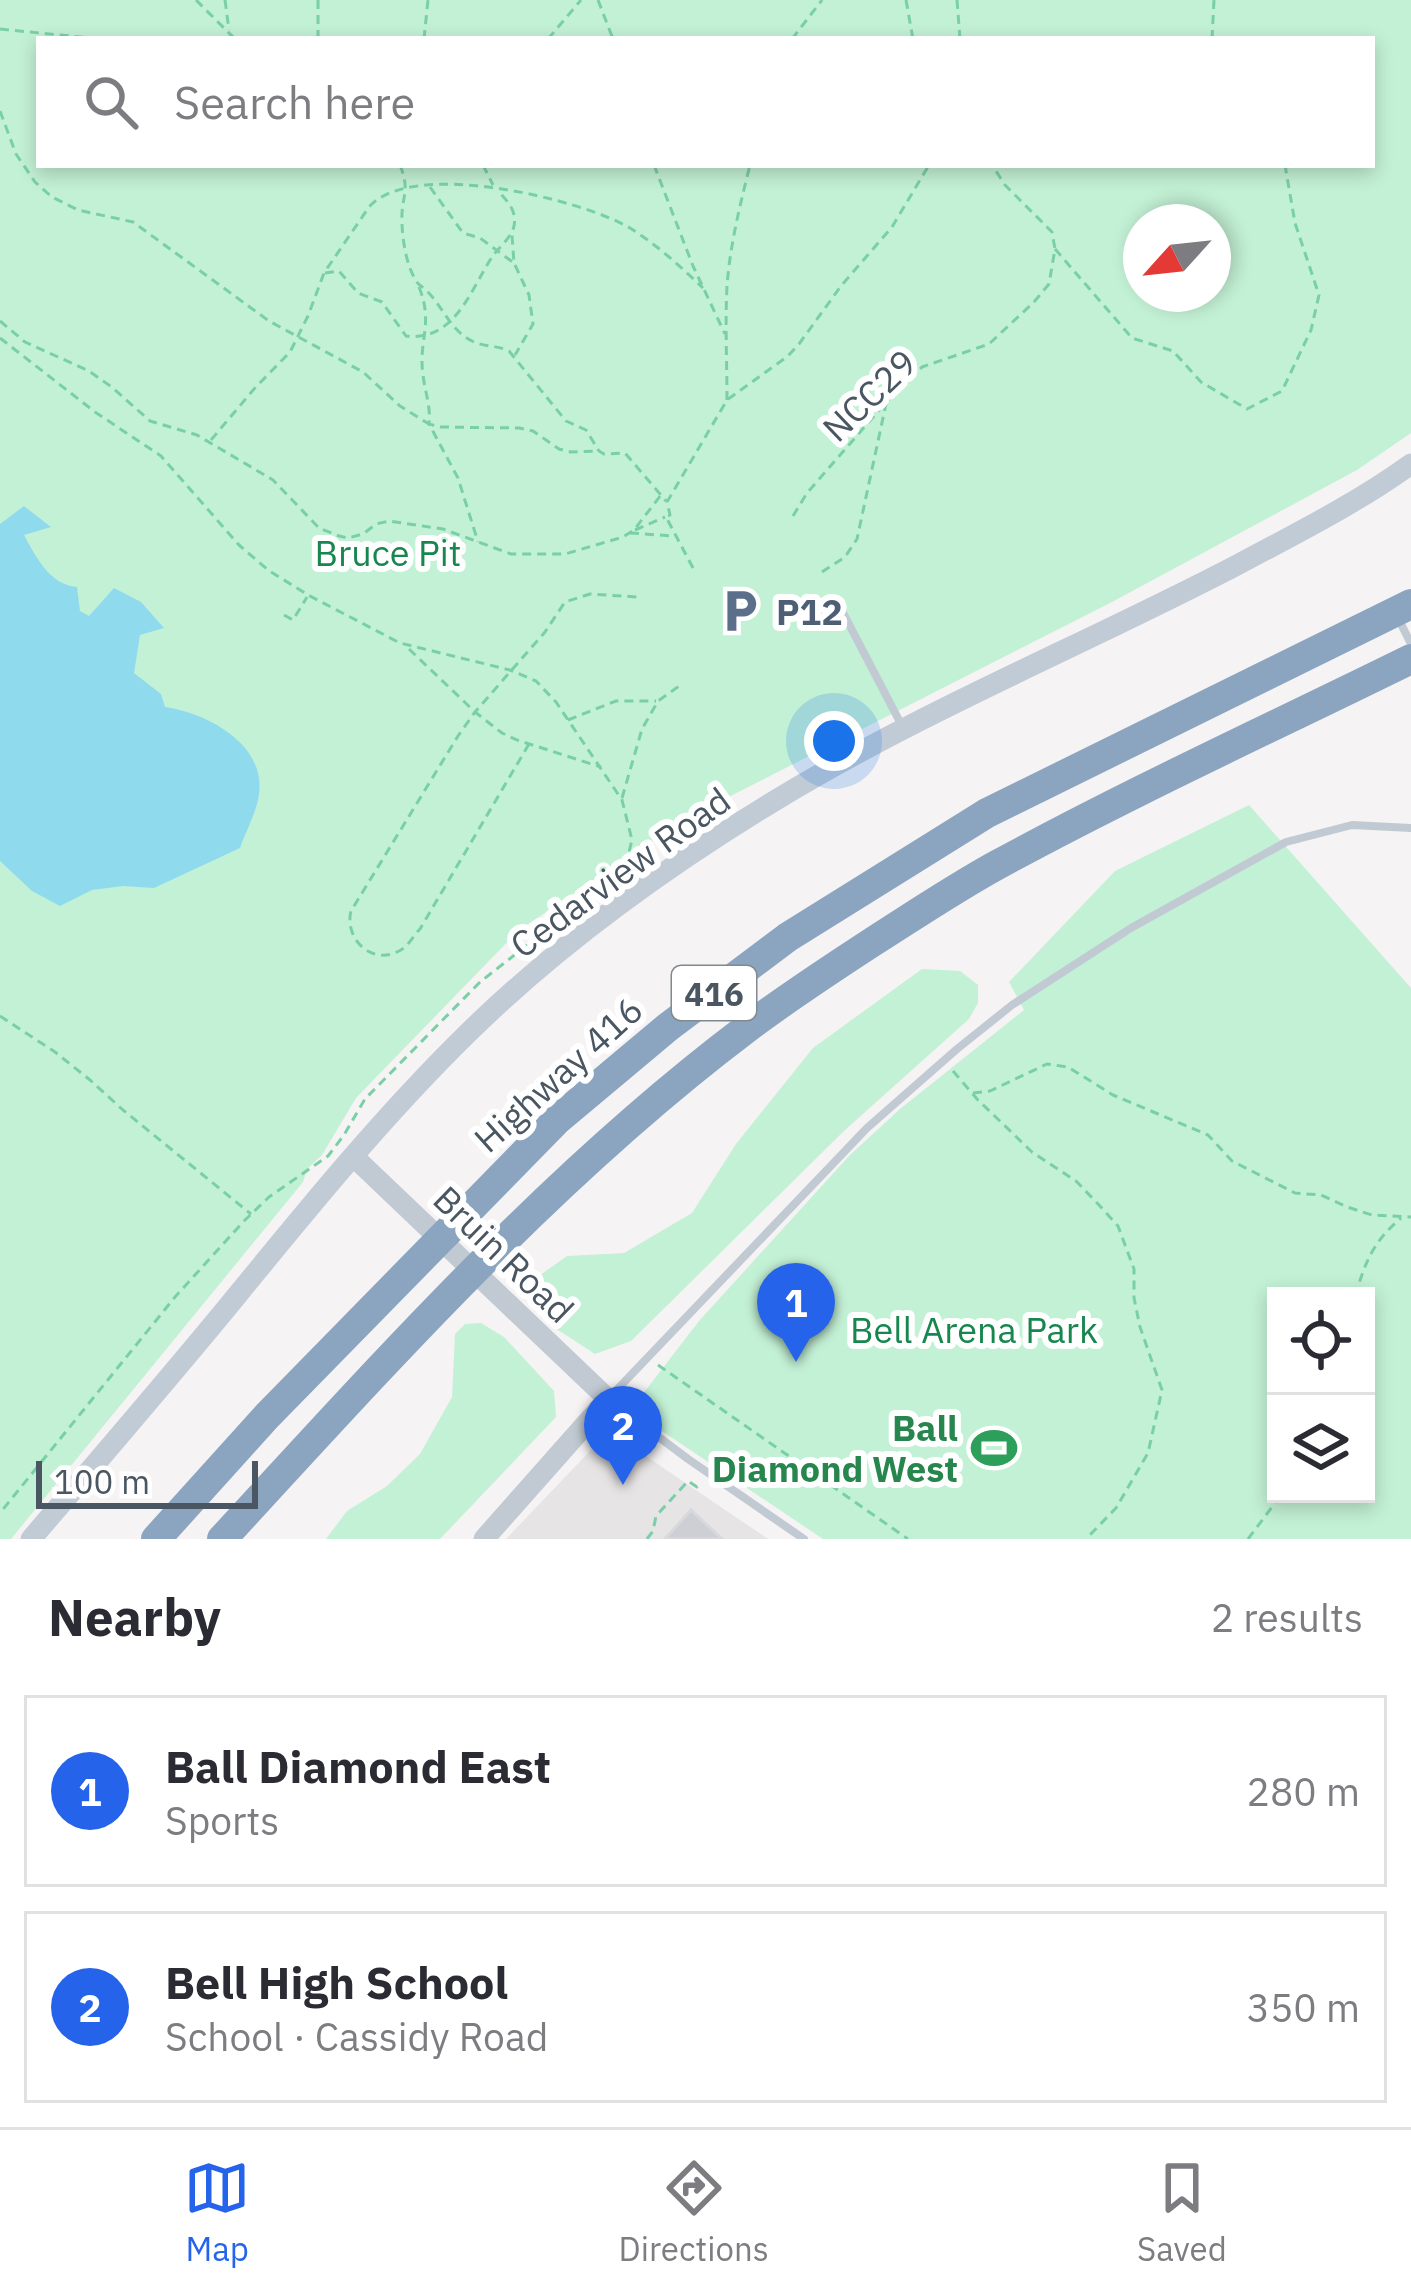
<!DOCTYPE html>
<meta charset="utf-8">
<style>
body{margin:0;font-family:"IBM Plex Sans",sans-serif;background:#f2f2f3;color:#2b2b33}
.controls{position:absolute;right:36px;bottom:36px;display:grid;overflow:hidden;border-radius:0px;box-shadow:0 6px 18px #0003}
.controls button{width:108px;height:108px;display:grid;place-items:center;padding:0;border:0;border-bottom:3px solid #e1e1e2;background:#fff;color:#2b2b33;font:60px sans-serif}
.compass{position:absolute;left:1123px;top:204px;width:108px;height:108px;border-radius:50%;background:#fff;box-shadow:0 6px 18px #0003;rotate:243deg}
.scale{position:absolute;left:36px;bottom:30px;width:222px;box-sizing:border-box;padding-left:12px;border:6px solid #4a5661;border-top:0;font-size:33px;line-height:42px;white-space:nowrap;color:#4a5661;-webkit-text-stroke:9px #fff;paint-order:stroke}
.you{position:absolute;left:834px;top:741px;width:42px;height:42px;margin:-30px;border:9px solid #fff;border-radius:50%;background:#1a73e8;box-shadow:0 0 0 18px #1a73e833}
.badge{display:grid;place-items:center;width:78px;height:78px;border-radius:50%;background:#2563eb;color:#fff;font-size:39px;font-weight:700}
.pin{position:absolute;translate:-50% -99px;filter:drop-shadow(0 3px 6px #0008)}
.pin::after{content:'';position:absolute;top:63px;width:42px;height:36px;background:inherit;clip-path:polygon(0 0,100% 0,50% 100%)}
.list{margin:0;padding:0;list-style:none}
h2{display:flex;justify-content:space-between;align-items:center;height:156px;margin:0;padding:0 48px;font-size:51px}
h2 small{font-size:39px;font-weight:400;color:#7c7c81}
.list li{display:grid;grid-template-columns:78px 1fr auto;gap:36px;align-items:center;box-sizing:border-box;height:192px;margin:0 24px 24px;padding:0 24px;border:3px solid #e1e1e2;border-radius:0px}
.list b{display:block;font-size:45px;white-space:nowrap}
.list p{margin:0;font-size:39px;white-space:nowrap;color:#7c7c81}
.list em{font-size:39px;font-style:normal;color:#7c7c81}
.icon{flex:none;width:66px;height:66px;fill:none;stroke:currentColor;stroke-width:2;stroke-linecap:round;stroke-linejoin:round}
.map{position:relative;flex:none;width:1411px;height:1539px;overflow:hidden}
.search{position:absolute;background:#fff;box-shadow:0 6px 18px #0003;left:36px;right:36px;top:36px;height:132px;display:flex;align-items:center;gap:30px;box-sizing:border-box;padding:0 42px;border-radius:0px;color:#7c7c81;font-size:45px}
.sheet{height:588px;background:#fff}
nav{display:flex;justify-content:space-around;align-items:center;box-sizing:border-box;height:168px;border-top:3px solid #e1e1e2;background:#fff;font-size:33px;color:#7c7c81}
nav a{display:grid;justify-items:center;gap:6px}
nav .on{color:#2563eb}
.map>svg:first-child{display:block}
.education{fill:#e6e4e5}
.green{fill:#c3f1d5;fill-rule:evenodd}
.water{fill:#90daee}
.building{fill:#cdcfd5;stroke:#d7d9de;stroke-width:3}
.lines{fill:none;stroke-linecap:round;stroke-linejoin:round}
.path{stroke:#7ad0a6;stroke-width:3;stroke-dasharray:9 6;stroke-linecap:butt}
.service{stroke:#c1cad2;stroke-width:8}
.tertiary{stroke:#c1cad2;stroke-width:21}
.secondary{stroke:#c1cbd6;stroke-width:21}
.motorway{stroke:#8ba5c1;stroke-width:30}
.labels{text-anchor:middle;dominant-baseline:central;stroke-width:12;stroke-linejoin:round;paint-order:stroke}
.shield{fill:#fff;stroke:#808990;stroke-width:3}
.shield-label{font-size:33px;font-weight:bold;fill:#4a5661}
.street-label{font-size:36px;fill:#4a5661;stroke:#fff}
.park-label{font-size:36px;fill:#17864f;stroke:#fff}
.service-label{font-size:36px;font-weight:bold;fill:#4e5e75;stroke:#fff;text-anchor:start}
.leisure-label{font-size:36px;font-weight:bold;fill:#27864d;stroke:#fff;text-anchor:end}
</style>
<div class="map">
<svg width="1411" height="1539" viewBox="0 0 1411 1539">
<rect width="100%" height="100%" fill="#f5f3f3"/>
<polygon class="education" points="609,1431 768,1539 506,1539"/>
<g class="green">
<path d="M0 0H1411V433L1357 470 1112 602 697 813 519 930 356 1098 322 1155 307 1169 303 1182 11 1539H0ZM39 39H1372V165H39ZM1141 222H1213V294H1141Z"/>
<path d="M1249 805 1411 988V1539H823L656 1427 632 1408 699 1321 849 1156 900 1109 1024 1010 1009 982 1115 871ZM1276 1296H1366V1494H1276Z"/>
<polygon points="922,969 960,971 978,985 978,1003 969,1019 845,1130 631,1341 595,1354 555,1328 541,1313 546,1294 539,1276 567,1256 624,1253 692,1213 736,1144 813,1048"/>
<polygon points="481,1323 504,1337 554,1391 556,1417 440,1539 326,1539 347,1511 387,1486 420,1454 452,1397 455,1334 465,1324"/>
</g>
<path class="water" d="M24 506 51 527 24 535C36 557 50 585 77 587L80 611 89 616 114 588 141 602 164 628 140 635 134 673 161 694 165 707C207 713 266 744 259 794 257 811 246 831 240 848L154 888 123 886 92 890 60 906 32 891 0 861V524Z"/>
<polygon class="building" points="691,1510 722,1539 665,1539"/>
<g class="lines">
<g class="path">
<polyline points="196,0 235,39"/>
<polyline points="225,0 229,30"/>
<polyline points="318,0 318,39"/>
<polyline points="598,0 613,39"/>
<polyline points="906,0 913,39"/>
<polyline points="957,0 960,39"/>
<polyline points="0,29 100,39"/>
<polyline points="424,39 428,0"/>
<polyline points="548,39 581,0"/>
<polyline points="792,39 822,0"/>
<polyline points="1212,39 1214,0"/>
<polyline points="0,111 16,154 35,182 52,197 78,210 133,222 269,321 363,372 400,406 429,424 458,478 478,542"/>
<path d="M400 165C411 194 401 194 402 221 402 237 406 263 414 277 419 287 419 283 427 291 443 307 450 330 472 341 484 347 497 345 509 351L566 421 586 430 599 451 604 454 625 453 666 501"/>
<polyline points="483,165 493,185"/>
<polyline points="654,165 693,266 725,334"/>
<polyline points="430,187 463,233 480,238 514,263 512,235"/>
<polyline points="1055,249 1132,338 1173,351 1201,382 1247,409 1282,391 1311,330 1319,295 1295,223 1285,165"/>
<polyline points="515,265 529,295 533,324 515,355"/>
<path d="M325 273 339 271 358 293 382 302 406 336C455 342 471 289 492 257 499 247 512 237 514 226 517 211 508 202 499 192"/>
<path d="M419 287C434 324 418 340 423 375 425 392 431 407 429 424L440 427 519 428 533 431 559 449 571 452 596 451"/>
<polyline points="0,321 25,342 89,371 113,388 150,421 197,435 273,480 319,528 339,536 348,538 363,534 376,524 389,521 443,529 511,554 565,554 623,537 634,530 661,495"/>
<polyline points="0,338 95,412 161,456 239,545 268,570 308,595 400,643 510,670 536,681 556,702 622,800 632,840 626,864 618,874 480,982 365,1099 344,1135 328,1156 269,1197 244,1221 175,1297 0,1513"/>
<path d="M727 400C727 362 725 325 727 286 730 245 740 205 750 165"/>
<path d="M211 440 254 389 290 352 308 316 324 273 369 207C412 158 581 199 630 228 657 245 680 266 703 288"/>
<polyline points="793,516 807,493 895,392 922,367 989,344 1034,302 1049,284 1055,249 1052,232 1005,185 992,165"/>
<polyline points="635,530 665,517"/>
<polyline points="630,533 674,536"/>
<polyline points="693,568 666,517 670,515 667,502 727,400 788,356 799,344 841,286 892,227 929,165"/>
<polyline points="822,572 845,557 857,539 886,404"/>
<polyline points="284,615 293,620 307,597"/>
<polyline points="409,649 475,712 502,733 517,740 601,767"/>
<polyline points="568,720 616,701 656,701"/>
<path d="M529 744 420 929C413 936 408 947 399 951 371 966 344 938 351 911L458 736 475 712 545 632 565 602 590 594 638 597"/>
<polyline points="622,798 642,729 658,701 682,684"/>
<polyline points="0,1016 55,1052 90,1080 123,1110 251,1214"/>
<polyline points="953,1071 977,1099 1032,1152 1076,1181 1099,1205 1118,1226 1134,1269 1134,1298 1140,1327 1162,1390 1148,1453 1116,1508 1086,1539"/>
<polyline points="973,1093 990,1091 1047,1064 1068,1067 1113,1095 1208,1135 1232,1161 1295,1193 1321,1195 1347,1207 1372,1215 1411,1217"/>
<path d="M1355 1296C1366 1261 1372 1243 1401 1218"/>
<polyline points="658,1365 908,1539"/>
<polyline points="647,1539 653,1531 656,1516 688,1481 697,1487 700,1483"/>
<polyline points="1248,1539 1275,1503 1279,1494"/>
</g>
<g class="service">
<polyline points="839,605 902,726"/>
<polyline points="1398,618 1411,644"/>
<polyline points="804,1539 688,1459 608,1399 867,1128 957,1049 1012,1005 1131,928 1286,842 1352,825 1411,828"/>
</g>
<polyline class="tertiary" points="354,1157 608,1399 484,1539"/>
<path class="secondary" d="M31 1539C98 1461 165 1383 230 1304 306 1211 383 1116 469 1032 557 946 666 867 771 803 921 711 1084 645 1239 564 1297 533 1357 503 1411 464"/>
<g class="motorway">
<polyline points="156,1539 267,1416 557,1120 668,1027 788,937 987,813 1411,604"/>
<path d="M222 1539C387 1360 552 1175 747 1028 788 997 831 969 874 941 915 915 955 888 997 865 1133 791 1273 727 1411 659"/>
</g>
</g>
<defs>
<g id="parking-bare" transform="scale(3.6)"><path d="M-3.5-5.5H1a3.5 3.5 0 0 1 0 7H-1V5.5H-3.5ZM-1-3.4V-.6H.8a1.4 1.4 0 0 0 0-2.8Z" fill="#5c6f8a" stroke="#fff" stroke-width="2.5" paint-order="stroke"/></g>
<g id="stadium-bare" transform="scale(3.6)"><path d="M0-5a6.5 5 0 1 0 0 10a6.5 5 0 1 0 0-10ZM-3.5-1.8h7v3.6h-7Z" fill="#2e9e5b" stroke="#fff" stroke-width="2.5" paint-order="stroke"/></g>
</defs>
<g fill-rule="evenodd">
<use href="#parking-bare" x="740" y="611"/>
<use href="#stadium-bare" x="994" y="1448"/>
</g>
<g class="labels">
<rect class="shield" x="672" y="966" width="84" height="54" rx="9"/>
<g class="shield-label">
<text x="714" y="993">416</text>
</g>
<g class="street-label">
<text transform="translate(869 395) rotate(-44)">NCC29</text>
<text transform="translate(620 872) rotate(-36)">Cedarview Road</text>
<text transform="translate(558 1074) rotate(-42)">Highway 416</text>
<text transform="translate(504 1254) rotate(44)">Bruin Road</text>
</g>
<g class="park-label">
<text x="388" y="552">Bruce Pit</text>
<text x="974" y="1329">Bell Arena Park</text>
</g>
<g class="service-label">
<text x="776" y="611">P12</text>
</g>
<g class="leisure-label">
<text x="958" y="1427">Ball<tspan x="958" dy="41">Diamond West</tspan></text>
</g>
</g>
</svg>
<div class="controls">
<button><svg class="icon" aria-label="locate" viewBox="0 0 24 24"><circle cx="12" cy="12" r="6"/><path d="M12 2v4M12 18v4M2 12h4M18 12h4"/></svg></button>
<button><svg class="icon" aria-label="layers" viewBox="0 0 24 24"><path d="M12 4l9 5-9 5-9-5zM3 14l9 5 9-5"/></svg></button>
</div>
<svg class="compass" viewBox="-18 -18 36 36"><path d="M0-13l5 13h-10z" fill="#e53935"/><path d="M0 13l5-13h-10z" fill="#7c7c81"/></svg>
<div class="scale">100 m</div>
<div class="you"></div>
<div class="pin badge" style="left:796px;top:1362px">1</div>
<div class="pin badge" style="left:623px;top:1485px">2</div>
<div class="search"><svg class="icon" aria-label="search" viewBox="0 0 24 24"><circle cx="10" cy="10" r="6"/><path d="M15 15l6 6"/></svg>Search here</div>
</div>
<section class="sheet">
<h2>Nearby<small>2 results</small></h2>
<ul class="list">
<li><span class="badge">1</span><div><b>Ball Diamond East</b><p>Sports</p></div><em>280 m</em></li>
<li><span class="badge">2</span><div><b>Bell High School</b><p>School · Cassidy Road</p></div><em>350 m</em></li>
</ul>
</section>
<nav>
<a class="on"><svg class="icon" aria-label="map" viewBox="0 0 24 24"><path d="M3 6l6-2 6 2 6-2v14l-6 2-6-2-6 2zM9 4v14M15 6v14"/></svg>Map</a>
<a><svg class="icon" aria-label="directions" viewBox="0 0 24 24"><path d="M12 3l9 9-9 9-9-9zM9 14v-3h6M13 9l2 2-2 2"/></svg>Directions</a>
<a><svg class="icon" aria-label="saved" viewBox="0 0 24 24"><path d="M7 4h10v16l-5-4-5 4z"/></svg>Saved</a>
</nav>
